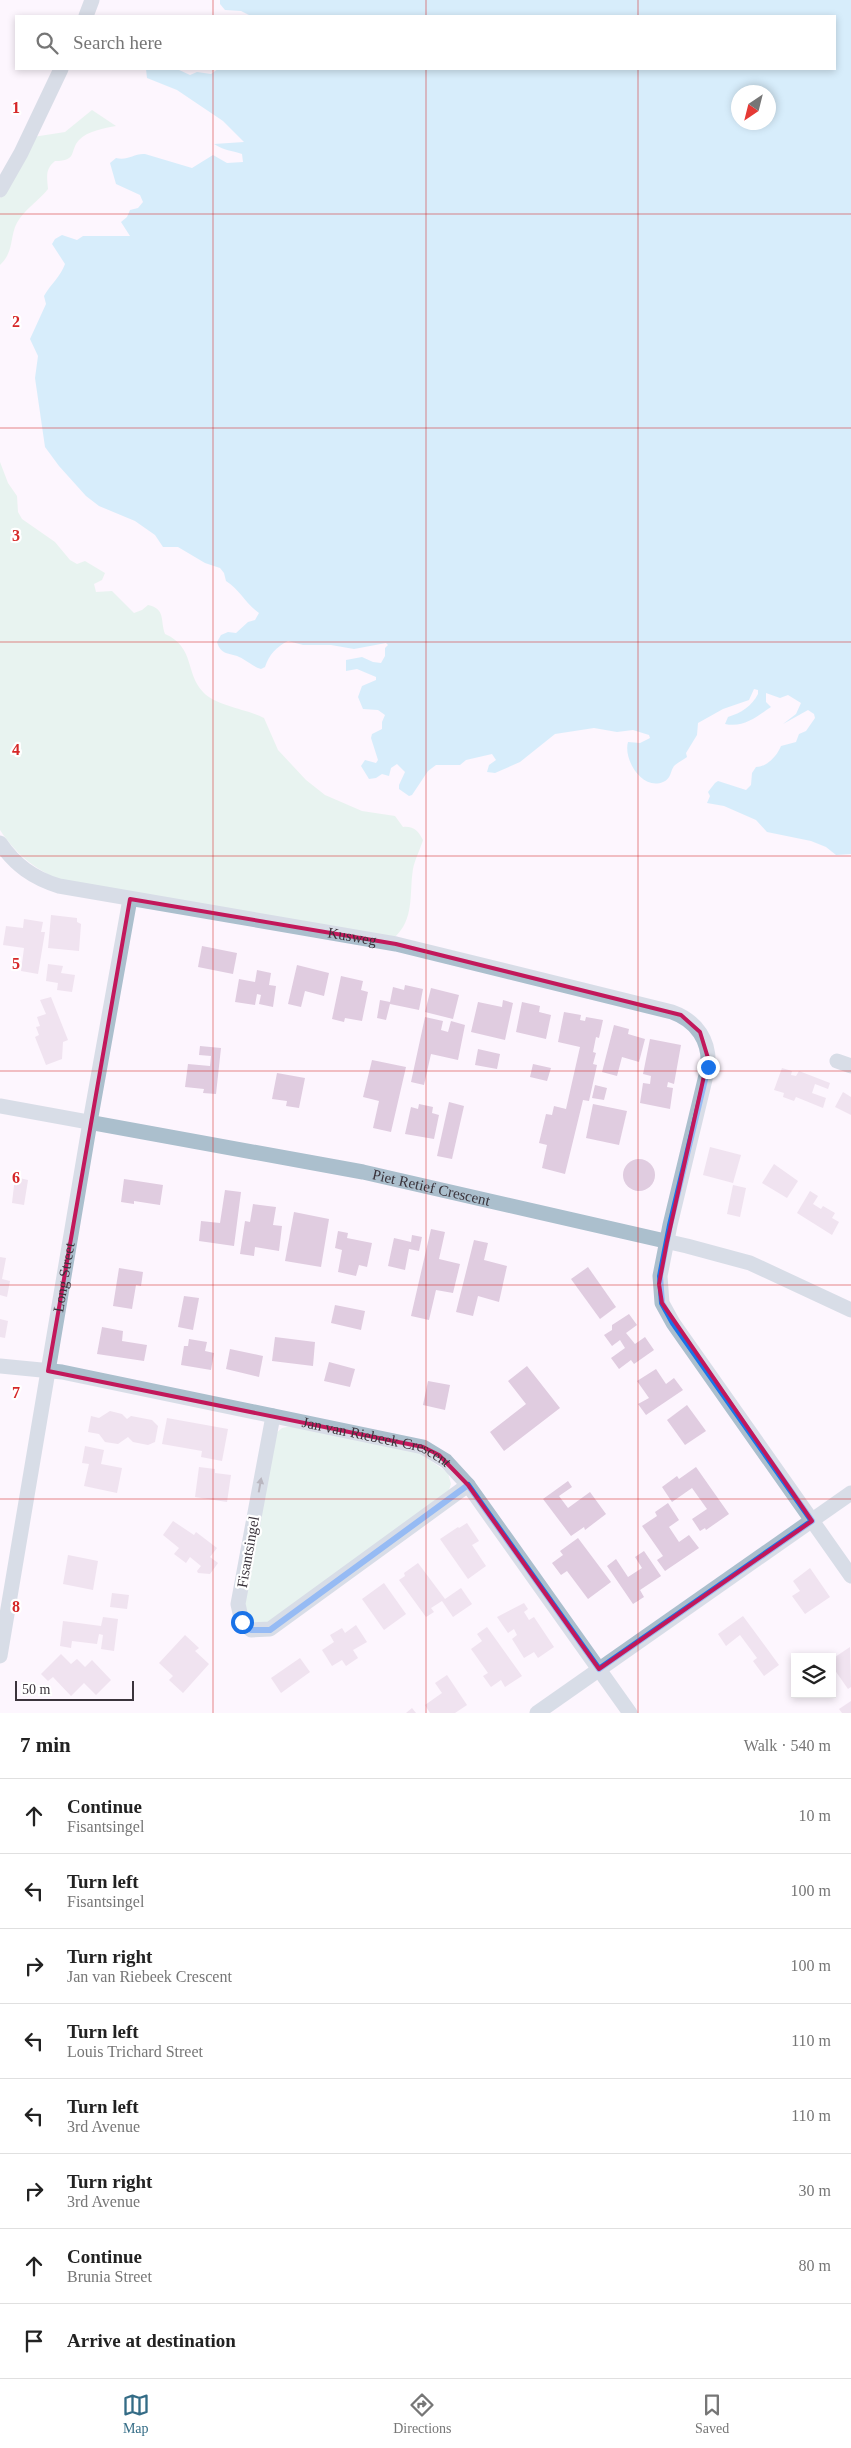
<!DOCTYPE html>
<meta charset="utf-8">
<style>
body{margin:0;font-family:"Times New Roman",serif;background:#f6f6f6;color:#222}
.controls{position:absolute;right:15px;bottom:15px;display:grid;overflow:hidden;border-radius:0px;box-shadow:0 2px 8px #0003}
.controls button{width:45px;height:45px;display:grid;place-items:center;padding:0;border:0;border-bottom:1px solid #e0e0e0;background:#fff;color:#222;font:25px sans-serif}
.compass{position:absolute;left:731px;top:85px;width:45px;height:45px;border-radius:50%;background:#fff;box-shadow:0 2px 8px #0003;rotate:215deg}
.scale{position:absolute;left:15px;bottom:12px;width:119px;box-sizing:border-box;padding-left:5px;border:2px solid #3b343c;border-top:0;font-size:14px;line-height:18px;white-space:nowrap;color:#3b343c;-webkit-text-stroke:4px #fff;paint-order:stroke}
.stop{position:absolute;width:15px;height:15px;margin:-11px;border:4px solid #1a73e8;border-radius:50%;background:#fff}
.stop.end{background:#1a73e8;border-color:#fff;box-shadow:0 1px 5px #0008}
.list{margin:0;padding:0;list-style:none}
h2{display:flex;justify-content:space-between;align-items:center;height:65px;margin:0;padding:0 20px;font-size:21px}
h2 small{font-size:16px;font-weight:400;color:#767676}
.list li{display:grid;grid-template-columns:32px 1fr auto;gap:15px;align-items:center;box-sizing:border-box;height:75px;padding:0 20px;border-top:1px solid #e0e0e0}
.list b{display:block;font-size:19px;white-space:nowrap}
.list p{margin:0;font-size:16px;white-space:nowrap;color:#767676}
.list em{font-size:16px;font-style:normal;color:#767676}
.icon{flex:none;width:28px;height:28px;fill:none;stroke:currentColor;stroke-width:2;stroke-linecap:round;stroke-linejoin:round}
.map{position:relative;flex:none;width:851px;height:1713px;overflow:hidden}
.search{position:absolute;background:#fff;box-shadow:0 2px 8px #0003;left:15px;right:15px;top:15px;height:55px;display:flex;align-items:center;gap:12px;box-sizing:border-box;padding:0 18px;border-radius:0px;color:#767676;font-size:19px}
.sheet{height:665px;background:#fff}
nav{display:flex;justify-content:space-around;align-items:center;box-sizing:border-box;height:70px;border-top:1px solid #e0e0e0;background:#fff;font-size:14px;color:#767676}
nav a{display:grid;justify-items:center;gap:2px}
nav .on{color:#346c86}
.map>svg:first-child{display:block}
.green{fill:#cff0df}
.water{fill:#a9e3f8;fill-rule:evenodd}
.building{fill:#e0cce0}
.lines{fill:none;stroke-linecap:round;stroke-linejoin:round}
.minor{stroke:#abbfcd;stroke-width:15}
.oneway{fill:#686c76}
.route{stroke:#1a73e8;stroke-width:6}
.marked{fill:none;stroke:#c2185b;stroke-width:4;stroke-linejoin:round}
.grid{fill:none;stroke:#d62828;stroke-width:1;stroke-opacity:0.55}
.labels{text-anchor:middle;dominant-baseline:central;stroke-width:4.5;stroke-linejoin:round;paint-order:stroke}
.street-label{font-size:15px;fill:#3b343c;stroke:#fff}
.grid-label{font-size:16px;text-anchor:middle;font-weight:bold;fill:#d62828;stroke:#fff;stroke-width:4.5;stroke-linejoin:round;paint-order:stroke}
</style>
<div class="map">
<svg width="851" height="1713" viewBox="0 0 851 1713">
<rect width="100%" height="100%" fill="#fdf5fe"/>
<g class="green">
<path d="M92 110 116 126C105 128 87 131 79 140 69 151 78 161 55 161 45 169 47 177 48 189 40 199 28 207 20 218 8 234 16 250 0 265V198L7 191 33 137 65 132Z"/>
<path d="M0 462 8 483 17 496 18 512 22 519 55 542 70 560 77 564 85 561 105 573 102 580 94 584 96 592 112 591 134 613 142 610 148 605C166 609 160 620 165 634 195 647 185 673 203 692 216 706 247 709 264 718L278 750 306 780 325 795 362 811 395 816 403 827C414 826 418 831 423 840 420 850 415 859 413 869 409 894 415 919 394 938L60 880C33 868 16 854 0 830Z"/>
<polygon points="291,1426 417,1451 448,1473 451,1484 449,1490 272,1622 251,1623 242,1609 274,1435 282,1428"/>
</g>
<path class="water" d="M220 0H851V854L836 855 826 847 811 841 767 832 756 820 724 806 707 803 710 796 708 792 715 783 718 781 746 790 751 785 752 773 756 767C767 767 777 756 781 746L796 742 799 734 806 731 815 718 814 714 808 710 783 724 796 714 801 703 788 695 780 698 766 693V702L771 707C756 717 744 728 725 724L728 717C741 713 752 706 758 694V690L754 689 749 700 723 709 698 723 697 735 686 753 687 757C683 760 677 763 674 766 670 772 671 779 663 782 642 791 623 759 628 742L640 743 650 738 649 735 633 730 617 732 594 728 555 734 520 762 495 773 487 772 489 765 496 760 492 754 466 760 460 765H436L428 771 412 795 409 796 399 789V785L405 772 397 764 391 768 389 776 382 774 376 778 369 779 361 766 365 760 376 763 378 760 371 738 372 734 382 729V722L385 715 378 710 363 709 358 697 362 686 376 680V677L357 669 346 671V660L362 657 373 662 381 663 385 656V648L388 645 386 643 354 649 331 645H303L288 641C276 647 269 655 265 667L261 669C254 667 250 663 243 659 233 652 221 657 217 642L221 635 228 632 236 633 248 622 255 620 259 613C245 603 240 590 226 581L224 573 220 568 205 563 178 547H163L155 535 135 521 99 506 86 496 59 466 45 447 35 378 38 356 30 339 46 304 44 296C50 285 61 276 65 264L52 244 55 239 62 235 77 240 83 236H130L121 222 127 217 130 210 138 208 143 202 140 195 116 184 110 163 116 158C128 161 134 153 145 154L192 168 213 155 227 163 243 162 242 154C231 150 225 151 214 144L244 142 223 121 177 90 147 78 146 69H177L190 75 197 72 211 74 218 69H835V16H251L241 11 225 10 220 4ZM738 92H768V122H738Z"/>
<g class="building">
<polygon points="51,915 77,918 77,922 81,924 79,951 48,948"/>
<polygon points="24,919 43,922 41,932 45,932 38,974 21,971 24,948 3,945 6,926 23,928"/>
<polygon points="202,946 237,953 233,974 198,967"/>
<polygon points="48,964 63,966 61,973 75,975 72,992 57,990 58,983 46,981"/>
<polygon points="297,965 329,973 324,996 305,991 301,1007 288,1004"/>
<polygon points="257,970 271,973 269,985 276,986 273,1007 259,1004 261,995 257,994 255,1005 235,1002 239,979 255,982"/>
<polygon points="341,976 363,981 361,990 368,992 362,1021 345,1018 344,1022 332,1019"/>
<polygon points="405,985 423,989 419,1010 390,1004 386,1020 377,1018 380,1000 390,1002 393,987 404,990"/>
<polygon points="431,988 459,995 453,1019 425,1012"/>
<polygon points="51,997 68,1040 63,1042 62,1059 46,1065 35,1037 39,1035 36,1027 40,1026 37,1017 46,1014 40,1000"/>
<polygon points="503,1000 513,1003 505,1040 471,1032 478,1002 502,1007"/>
<polygon points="522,1002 540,1006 539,1012 551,1015 546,1039 516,1032"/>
<polygon points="564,1012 581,1015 580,1020 585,1021 586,1017 603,1020 599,1038 596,1037 593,1052 596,1053 593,1064 597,1065 589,1101 583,1100 565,1174 542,1168 547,1145 539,1143 546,1114 552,1115 554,1106 566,1109 580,1047 558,1042"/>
<polygon points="425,1017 443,1021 441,1030 448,1032 451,1021 465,1025 458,1060 431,1054 424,1085 411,1082"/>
<polygon points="614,1025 629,1029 628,1034 645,1039 639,1062 622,1057 617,1076 602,1072"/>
<polygon points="650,1039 681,1045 674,1084 668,1082 667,1087 673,1088 670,1109 640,1103 643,1083 650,1084 651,1076 643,1074"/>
<polygon points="200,1046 221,1048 216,1094 203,1093 204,1089 185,1087 188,1064 210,1066 211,1056 199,1055"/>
<polygon points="478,1049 500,1054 497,1069 475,1065"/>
<polygon points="372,1060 406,1067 391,1132 373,1128 379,1101 363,1097"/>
<polygon points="533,1064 551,1068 547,1081 530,1077"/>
<polygon points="782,1068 792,1071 791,1075 796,1076 799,1071 830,1083 828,1089 815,1084 812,1093 826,1098 823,1108 796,1097 794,1101 783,1097 784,1093 774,1090"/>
<polygon points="277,1073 305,1078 299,1108 286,1106 287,1101 272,1099"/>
<polygon points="595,1085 607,1088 604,1100 592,1098"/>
<polygon points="843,1092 851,1097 851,1115 835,1107"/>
<polygon points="449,1102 464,1106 452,1159 437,1156"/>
<polygon points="419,1104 433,1107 432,1113 439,1115 434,1139 405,1134 411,1107 418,1109"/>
<polygon points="593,1104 627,1111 619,1145 586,1138"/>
<polygon points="710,1147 741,1155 733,1183 703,1175"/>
<circle cx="639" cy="1175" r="16"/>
<polygon points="774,1164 798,1181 787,1198 762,1183"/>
<polygon points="15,1177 28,1180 24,1205 12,1203"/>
<polygon points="124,1179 163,1185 160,1205 134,1201 134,1204 121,1202"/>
<polygon points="733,1185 746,1188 740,1217 727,1214"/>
<polygon points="225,1190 241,1192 234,1246 199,1241 201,1221 220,1223"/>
<polygon points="810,1191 818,1196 813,1204 821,1209 823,1206 835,1213 832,1218 839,1222 832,1235 797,1213"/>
<polygon points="253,1204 276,1207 273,1225 282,1226 279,1251 255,1247 254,1256 240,1254 245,1221 250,1222"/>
<polygon points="294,1212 329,1219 321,1267 285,1261"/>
<polygon points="431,1229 445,1232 439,1259 460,1264 453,1293 436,1290 429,1320 411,1316"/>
<polygon points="338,1231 348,1233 347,1238 372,1243 367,1267 359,1265 356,1276 338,1272 342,1250 335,1248"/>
<polygon points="412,1235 422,1237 419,1251 409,1249 405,1270 388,1266 394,1238 411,1242"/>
<polygon points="474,1240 488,1243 484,1260 507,1266 499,1302 478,1296 473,1316 456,1312"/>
<polygon points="0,1257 6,1258 2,1279 10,1281 7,1297 0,1295"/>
<polygon points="588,1267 616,1307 600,1319 571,1279"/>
<polygon points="119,1268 143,1272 141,1286 136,1285 132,1309 113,1306"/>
<polygon points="184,1296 199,1298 193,1330 178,1327"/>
<polygon points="335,1305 365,1311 361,1330 331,1323"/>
<polygon points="629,1314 637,1325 626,1333 635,1344 645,1337 654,1350 634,1364 631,1360 619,1369 611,1358 625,1348 620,1340 612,1346 604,1335 612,1330 612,1325"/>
<polygon points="0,1319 8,1321 5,1338 0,1337"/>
<polygon points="102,1327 123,1331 122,1341 147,1345 144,1361 97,1354"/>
<polygon points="275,1337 315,1342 313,1366 272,1361"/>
<polygon points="189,1339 207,1342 205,1351 214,1353 211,1370 181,1365 184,1346 188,1346"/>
<polygon points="230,1349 263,1356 259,1377 226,1369"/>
<polygon points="329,1362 355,1369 350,1387 324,1381"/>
<polygon points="527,1366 560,1408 504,1451 490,1432 526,1404 508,1381"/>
<polygon points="656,1369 666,1384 674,1378 683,1390 646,1415 638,1404 649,1398 637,1381"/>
<polygon points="428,1381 450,1385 445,1410 423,1405"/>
<polygon points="687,1405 706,1431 685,1445 667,1420"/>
<polygon points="110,1411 122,1414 127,1419 131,1416 152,1420 158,1426 155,1442 148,1445 133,1442 128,1437 118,1444 105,1442 99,1434 88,1432 91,1416 99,1418"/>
<polygon points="167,1418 228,1429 222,1461 201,1457 202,1451 162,1444"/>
<polygon points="85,1446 104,1450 101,1464 122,1468 117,1493 84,1486 89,1464 82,1463"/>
<polygon points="199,1467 215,1469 215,1473 231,1475 227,1502 195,1497"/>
<polygon points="696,1467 729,1514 706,1530 705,1528 700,1531 692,1519 707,1509 692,1488 672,1502 662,1487 677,1476 679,1479"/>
<polygon points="568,1481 572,1487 559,1496 568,1508 590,1492 606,1514 585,1530 584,1527 571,1536 543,1499"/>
<polygon points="668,1503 679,1520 669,1527 679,1542 689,1535 699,1548 665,1571 657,1560 663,1556 642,1526 657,1516 655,1512"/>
<polygon points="173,1521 194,1535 196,1532 217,1548 210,1557 218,1563 210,1574 198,1573 197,1571 201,1566 190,1557 186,1563 174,1554 179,1548 163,1535"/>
<polygon points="467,1523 479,1541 472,1545 486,1566 468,1579 440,1539 458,1527 459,1528"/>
<polygon points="578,1538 611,1582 588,1599 567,1571 561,1575 552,1563 563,1555 560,1551"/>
<polygon points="644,1551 661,1576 640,1590 644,1597 633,1604 607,1566 616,1559 628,1577 642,1568 635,1557"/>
<polygon points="68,1555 98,1561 93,1590 63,1584"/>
<polygon points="418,1563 445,1599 461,1588 472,1604 453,1617 442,1601 431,1608 434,1612 426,1617 399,1580 405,1576 404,1573"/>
<polygon points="810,1568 830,1597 805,1614 792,1596 800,1591 793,1581"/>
<polygon points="384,1583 406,1614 384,1630 362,1599"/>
<polygon points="112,1593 129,1595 127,1609 110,1607"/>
<polygon points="524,1603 528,1609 524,1612 529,1620 534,1617 554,1647 538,1658 534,1652 524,1658 512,1639 517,1635 514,1629 508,1633 497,1617"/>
<polygon points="743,1616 779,1665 764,1676 753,1661 757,1658 740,1635 726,1646 718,1634"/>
<polygon points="103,1617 118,1619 114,1651 101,1649 103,1635 99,1634 97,1644 72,1641 71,1648 60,1646 63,1621 101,1626"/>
<polygon points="356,1625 367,1642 353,1650 358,1658 346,1666 342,1660 332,1666 322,1650 334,1642 330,1635 342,1628 345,1633"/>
<polygon points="487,1627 522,1676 505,1687 501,1680 491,1687 483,1676 488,1673 471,1649 482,1641 477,1634"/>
<polygon points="185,1635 199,1648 195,1651 209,1664 183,1693 169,1680 173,1676 159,1663"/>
<polygon points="850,1647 851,1687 848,1689 832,1666 832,1659"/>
<polygon points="61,1654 71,1664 77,1659 85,1667 92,1660 111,1680 96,1695 84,1683 71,1696 53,1677 48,1681 41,1674"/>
<polygon points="300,1658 310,1672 281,1693 271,1678"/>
<polygon points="447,1675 467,1705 455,1713 430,1713 425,1705 442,1693 435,1683"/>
<polygon points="851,1701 851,1713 842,1713 839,1709"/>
<polygon points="412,1708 416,1713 406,1713"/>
</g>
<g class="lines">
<g class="minor">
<polyline points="86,16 92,0"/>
<polyline points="0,190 21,153 61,69"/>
<path id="s1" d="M0 843C15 865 33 878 59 886L396 944 672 1012C697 1021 710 1041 708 1067L670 1225 660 1276 662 1303 673 1323 851 1576"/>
<polyline points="837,1061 851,1066"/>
<path id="s2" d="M0 1106 363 1172 687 1246 750 1263 851 1310"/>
<path id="s3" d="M0 1366 62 1372 423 1447 446 1461 468 1485 630 1713"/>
<polyline points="273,1416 238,1604 242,1622 251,1630 270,1629 468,1485"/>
<path id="s4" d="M0 1656 90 1122 130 899"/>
<polyline points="537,1713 851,1493"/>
</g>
</g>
<defs><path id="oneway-solid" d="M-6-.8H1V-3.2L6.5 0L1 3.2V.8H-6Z" transform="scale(1.25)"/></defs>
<use class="oneway" href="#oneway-solid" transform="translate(260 1485) rotate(-80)"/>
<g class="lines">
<polyline class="route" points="242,1622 251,1630 270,1630 468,1485 599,1669 812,1521 673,1323 662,1303 660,1276 670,1225 708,1067"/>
</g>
<path d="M0 0H851V1713H0ZM130 899 396 944 681 1015 700 1032 708 1058 667 1242 659 1284 662 1303 812 1521 599 1669 468 1485 439 1455 423 1447 48 1371Z" fill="#fdf5fe" fill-opacity=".55" fill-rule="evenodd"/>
<path class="marked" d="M130 899 396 944 681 1015 700 1032 708 1058 667 1242 659 1284 662 1303 812 1521 599 1669 468 1485 439 1455 423 1447 48 1371Z"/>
<path class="grid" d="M213 0V16M426 0V16M638 0V16M213 69V1713M426 69V1713M638 69V1713M0 214H851M0 428H851M0 642H851M0 856H851M0 1071H851M0 1285H851M0 1499H851"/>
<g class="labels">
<g class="street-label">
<text stroke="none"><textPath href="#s1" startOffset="372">Kusweg</textPath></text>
<text stroke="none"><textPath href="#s2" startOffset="439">Piet Retief Crescent</textPath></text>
<text stroke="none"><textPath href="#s4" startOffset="384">Long Street</textPath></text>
<text stroke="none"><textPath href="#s3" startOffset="385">Jan van Riebeek Crescent</textPath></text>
<text transform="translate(248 1552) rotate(-80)">Fisantsingel</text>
</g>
</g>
<g class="grid-label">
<text x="16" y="113">1</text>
<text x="16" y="327">2</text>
<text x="16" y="541">3</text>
<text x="16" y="755">4</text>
<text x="16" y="969">5</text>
<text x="16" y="1183">6</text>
<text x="16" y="1398">7</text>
<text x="16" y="1612">8</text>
</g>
</svg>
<div class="controls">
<button><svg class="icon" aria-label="layers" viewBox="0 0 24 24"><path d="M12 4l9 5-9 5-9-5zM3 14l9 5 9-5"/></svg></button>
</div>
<svg class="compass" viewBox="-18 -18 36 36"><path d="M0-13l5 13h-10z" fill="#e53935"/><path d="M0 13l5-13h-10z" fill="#767676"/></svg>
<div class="scale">50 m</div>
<div class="stop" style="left:242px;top:1622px"></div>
<div class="stop end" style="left:708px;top:1067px"></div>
<div class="search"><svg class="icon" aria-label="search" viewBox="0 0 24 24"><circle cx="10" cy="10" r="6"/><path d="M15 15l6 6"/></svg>Search here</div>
</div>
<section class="sheet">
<h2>7 min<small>Walk · 540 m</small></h2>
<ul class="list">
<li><svg class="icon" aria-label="ahead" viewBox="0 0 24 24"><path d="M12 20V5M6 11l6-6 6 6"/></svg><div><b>Continue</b><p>Fisantsingel</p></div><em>10 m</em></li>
<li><svg class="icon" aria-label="left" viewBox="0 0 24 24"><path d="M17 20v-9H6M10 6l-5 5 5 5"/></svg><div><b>Turn left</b><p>Fisantsingel</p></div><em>100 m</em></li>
<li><svg class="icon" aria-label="right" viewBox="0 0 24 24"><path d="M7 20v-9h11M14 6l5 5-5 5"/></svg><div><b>Turn right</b><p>Jan van Riebeek Crescent</p></div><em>100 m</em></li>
<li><svg class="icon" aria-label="left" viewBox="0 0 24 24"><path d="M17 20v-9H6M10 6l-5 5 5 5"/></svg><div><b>Turn left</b><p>Louis Trichard Street</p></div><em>110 m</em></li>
<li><svg class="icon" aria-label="left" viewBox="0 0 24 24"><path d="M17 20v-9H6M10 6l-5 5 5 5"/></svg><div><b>Turn left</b><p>3rd Avenue</p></div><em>110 m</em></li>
<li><svg class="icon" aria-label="right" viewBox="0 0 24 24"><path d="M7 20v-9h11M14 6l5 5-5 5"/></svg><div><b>Turn right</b><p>3rd Avenue</p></div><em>30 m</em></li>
<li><svg class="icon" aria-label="ahead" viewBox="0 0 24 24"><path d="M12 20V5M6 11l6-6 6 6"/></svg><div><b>Continue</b><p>Brunia Street</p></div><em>80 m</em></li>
<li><svg class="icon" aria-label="arrive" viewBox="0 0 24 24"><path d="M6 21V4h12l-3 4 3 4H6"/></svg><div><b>Arrive at destination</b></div></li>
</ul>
</section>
<nav>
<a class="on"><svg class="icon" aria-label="map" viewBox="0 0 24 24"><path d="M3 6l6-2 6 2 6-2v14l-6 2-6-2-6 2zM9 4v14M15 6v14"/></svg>Map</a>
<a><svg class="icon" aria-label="directions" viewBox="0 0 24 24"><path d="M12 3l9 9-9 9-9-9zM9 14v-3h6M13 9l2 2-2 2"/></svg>Directions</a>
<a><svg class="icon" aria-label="saved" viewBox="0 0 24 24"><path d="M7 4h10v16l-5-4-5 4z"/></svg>Saved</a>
</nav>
